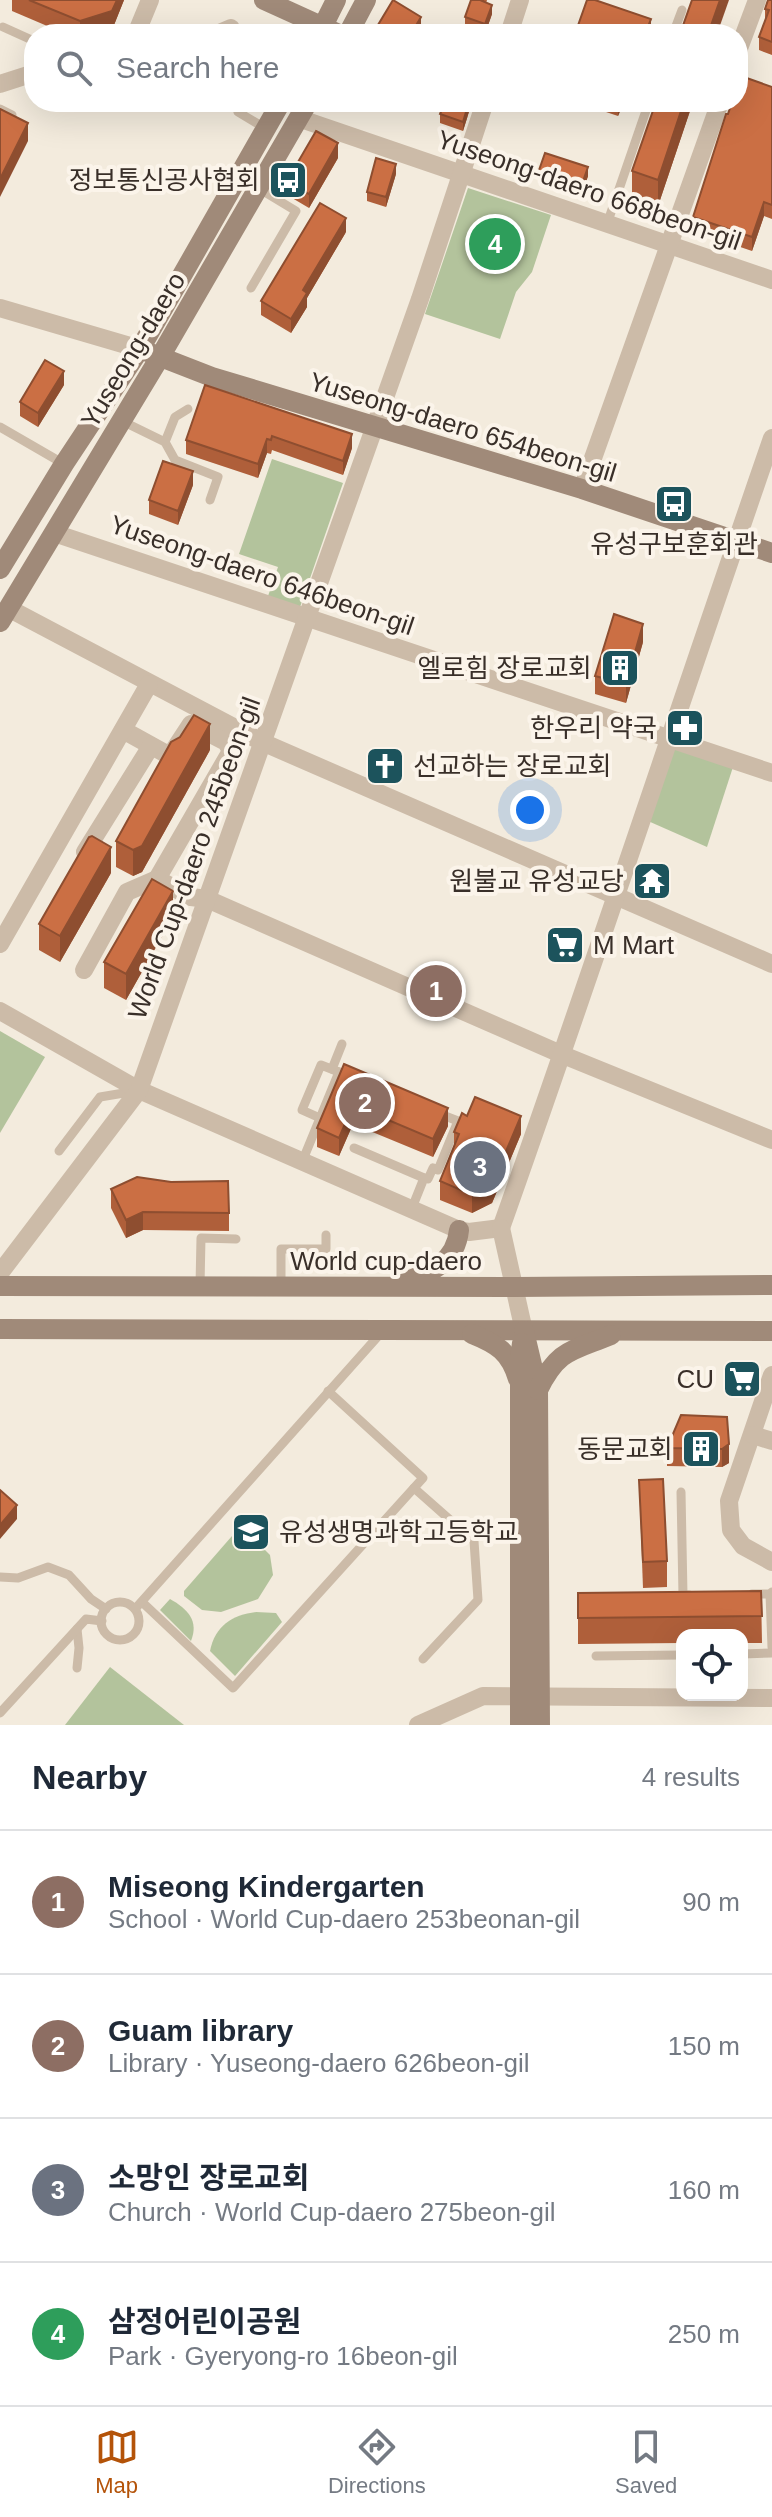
<!DOCTYPE html>
<meta charset="utf-8">
<style>
body{margin:0;font-family:Arial,"Noto Sans KR",sans-serif;background:#f6f6f7;color:#1f2937}
.controls{position:absolute;right:24px;bottom:24px;display:grid;overflow:hidden;border-radius:16px;box-shadow:0 8px 32px #0002}
.controls button{width:72px;height:72px;display:grid;place-items:center;padding:0;border:0;border-bottom:2px solid #e0e1e3;background:#fff;color:#1f2937;font:40px sans-serif}
.you{position:absolute;left:530px;top:810px;width:28px;height:28px;margin:-20px;border:6px solid #fff;border-radius:50%;background:#1a73e8;box-shadow:0 0 0 12px #1a73e833}
.badge{display:grid;place-items:center;width:52px;height:52px;border-radius:50%;background:#b45309;color:#fff;font-size:26px;font-weight:700}
.pin{position:absolute;translate:-50% -50%;border:4px solid #fff;box-shadow:0 2px 8px #0006}
.list{margin:0;padding:0;list-style:none}
h2{display:flex;justify-content:space-between;align-items:center;height:104px;margin:0;padding:0 32px;font-size:34px}
h2 small{font-size:26px;font-weight:400;color:#747a83}
.list li{display:grid;grid-template-columns:52px 1fr auto;gap:24px;align-items:center;box-sizing:border-box;height:144px;padding:0 32px;border-top:2px solid #e0e1e3}
.list b{display:block;font-size:30px;white-space:nowrap}
.list p{margin:0;font-size:26px;white-space:nowrap;color:#747a83}
.list em{font-size:26px;font-style:normal;color:#747a83}
.icon{flex:none;width:44px;height:44px;fill:none;stroke:currentColor;stroke-width:2;stroke-linecap:round;stroke-linejoin:round}
.map{position:relative;flex:none;width:772px;height:1725px;overflow:hidden}
.search{position:absolute;background:#fff;box-shadow:0 8px 32px #0002;left:24px;right:24px;top:24px;height:88px;display:flex;align-items:center;gap:20px;box-sizing:border-box;padding:0 28px;border-radius:32px;color:#747a83;font-size:30px}
.sheet{height:680px;background:#fff}
nav{display:flex;justify-content:space-around;align-items:center;box-sizing:border-box;height:112px;border-top:2px solid #e0e1e3;background:#fff;font-size:22px;color:#747a83}
nav a{display:grid;justify-items:center;gap:4px}
nav .on{color:#b45309}
.map>svg:first-child{display:block}
.green{fill:#b3c39c}
.lines{fill:none;stroke-linecap:round;stroke-linejoin:round}
.lane{stroke:#ccbba8;stroke-width:9}
.street{stroke:#ccbba8;stroke-width:18}
.secondary{stroke:#a08a79;stroke-width:20}
.wall{fill:#af5f3a}
.shaded-wall{fill:#8e4e30}
.building{fill:#cb6f44;stroke:#8e4e30;stroke-width:2}
.labels{text-anchor:middle;dominant-baseline:central;stroke-width:8;stroke-linejoin:round;paint-order:stroke}
.poi-label{font-size:26px;fill:#392f29;stroke:#fbf4ea;text-anchor:end}
.street-label{font-size:26px;fill:#392f29;stroke:#fbf4ea}
</style>
<div class="map">
<svg width="772" height="1725" viewBox="0 0 772 1725">
<rect width="100%" height="100%" fill="#f3ebdd"/>
<g class="green">
<polygon points="468,188 551,215 532,272 516,292 500,339 425,314"/>
<polygon points="272,459 343,483 299,610 267,599 278,567 239,554"/>
<polygon points="669,747 733,767 707,847 648,821"/>
<polygon points="0,1031 45,1057 0,1133"/>
<polygon points="249,1534 270,1555 273,1575 258,1599 221,1612 202,1610 184,1596 184,1591 232,1536"/>
<path d="M170 1599C188 1609 199 1621 191 1641L160 1610Z"/>
<path d="M256 1612 276 1613 282 1622 235 1676 210 1651C215 1626 232 1615 256 1612Z"/>
<polygon points="110,1667 184,1725 65,1725"/>
</g>
<g class="lines">
<g class="lane">
<polyline points="3,27 34,41"/>
<polyline points="673,34 682,10"/>
<polyline points="242,102 238,112 265,128"/>
<polyline points="0,109 12,115"/>
<polyline points="607,224 649,102"/>
<polyline points="251,288 296,211 258,188"/>
<polyline points="122,421 165,442 175,460 218,477 210,500"/>
<polyline points="0,427 64,464"/>
<polyline points="165,442 175,417 188,409"/>
<polyline points="332,1069 342,1044"/>
<polyline points="320,1118 302,1110 321,1065 339,1072"/>
<polyline points="354,1148 424,1178"/>
<polyline points="59,1151 100,1097 136,1091"/>
<polyline points="302,1162 339,1072 352,1077"/>
<polyline points="412,1208 424,1178 428,1179 433,1168 438,1170 458,1121 440,1114"/>
<polyline points="200,1286 201,1238 236,1239"/>
<polyline points="281,1286 281,1249 326,1249 326,1235"/>
<polyline points="414,1488 474,1541 478,1600 423,1659"/>
<polyline points="681,1492 683,1595 689,1595"/>
<polyline points="0,1577 18,1578 48,1567 69,1575 91,1599 106,1609"/>
<polyline points="752,1594 770,1594 772,1592"/>
<polyline points="770,1594 772,1647"/>
<circle cx="120" cy="1621" r="19"/>
<polyline points="142,1602 233,1688 423,1478 328,1391"/>
<polyline points="135,1609 380,1334"/>
<polyline points="77,1629 79,1648 77,1668"/>
<polyline points="742,1654 772,1653"/>
<polyline points="596,1656 682,1655"/>
<polyline points="0,1713 86,1619 102,1621"/>
</g>
<g class="street">
<polyline points="136,34 150,0"/>
<polyline points="217,34 231,28"/>
<polyline points="509,34 520,0"/>
<polyline points="738,51 757,0"/>
<polyline points="0,84 34,73"/>
<polyline points="298,118 772,280"/>
<polyline points="0,308 140,349"/>
<polyline points="582,489 720,102"/>
<polyline points="54,533 772,773"/>
<polyline points="8,608 262,742 772,964"/>
<polyline points="123,730 170,756 191,724 226,742 231,751 157,879 191,897 207,899 563,1055 772,1140"/>
<polyline points="85,852 151,746"/>
<polyline points="0,944 149,684"/>
<polyline points="84,970 127,892 157,879"/>
<polyline points="0,1011 139,1090 459,1230 469,1232 501,1228"/>
<path d="M501 1228C594 966 681 701 772 438"/>
<polyline points="501,1228 524,1331"/>
<polyline points="0,1273 139,1090 420,299 485,102"/>
<polyline points="772,1375 729,1501 731,1530 743,1546 772,1562"/>
<polyline points="753,1435 772,1441"/>
<polyline points="418,1725 483,1696 772,1698"/>
</g>
<g class="secondary">
<polyline points="264,0 339,34"/>
<polyline points="319,34 336,0"/>
<polyline points="348,34 366,0"/>
<polyline points="140,349 212,377 582,489 772,553"/>
<polyline points="0,569 64,464 140,349 281,102"/>
<polyline points="0,622 160,357 308,102"/>
<path d="M403 1282C431 1274 456 1261 459 1230"/>
<polyline points="0,1286 515,1287 772,1285"/>
<polyline points="0,1329 772,1331"/>
<polyline points="524,1331 538,1390 540,1725"/>
<path d="M472 1334C497 1344 510 1352 518 1379"/>
<path d="M538 1390C558 1349 572 1351 611 1335"/>
<polyline points="520,1725 520,1358 522,1343"/>
</g>
</g>
<g class="wall">
<polygon points="12,0 124,0 112,30 98,34 66,34 12,11"/>
<polygon points="471,0 487,0 486,3 492,14 485,34 465,26 465,17"/>
<polygon points="772,0 772,55 759,50 759,37 765,20 765,9"/>
<polygon points="378,25 421,26 417,34 378,34"/>
<polygon points="772,87 772,219 764,216 752,251 693,231 693,217 728,114"/>
<polygon points="216,102 228,102 226,106"/>
<polygon points="472,102 463,131 440,123 440,114"/>
<polygon points="576,102 624,102 618,116"/>
<polygon points="656,102 693,102 658,206 632,198 632,171"/>
<polygon points="338,158 309,208 287,195 287,181"/>
<polygon points="538,173 588,176 581,197 538,183"/>
<polygon points="396,174 386,207 367,201 367,192"/>
<polygon points="346,232 307,298 307,307 291,333 261,315 261,301"/>
<polygon points="64,385 38,427 20,416 20,402"/>
<polygon points="205,385 352,448 343,475 272,450 271,454 267,453 258,478 186,454 186,440"/>
<polygon points="193,485 178,525 149,514 149,500"/>
<polygon points="643,642 626,703 595,694 595,676"/>
<polygon points="210,750 142,872 133,876 116,867 116,841"/>
<polygon points="111,873 60,962 39,950 39,924"/>
<polygon points="173,917 126,1000 104,988 104,962"/>
<polygon points="344,1064 448,1126 433,1157 353,1124 339,1156 317,1147 317,1128"/>
<polygon points="454,1132 521,1134 492,1203 472,1213 440,1200 440,1181 454,1146"/>
<polygon points="111,1189 229,1213 229,1231 143,1230 126,1238 111,1208"/>
<polygon points="729,1444 729,1463 722,1467 667,1466 667,1448"/>
<polygon points="639,1480 667,1561 667,1587 643,1588"/>
<polygon points="761,1591 762,1643 742,1643 742,1635 682,1635 682,1643 578,1644 578,1593"/>
</g>
<g class="shaded-wall">
<polygon points="117,0 124,0 112,30 98,34 80,34 80,21"/>
<polygon points="720,0 729,0 717,34 708,34"/>
<polygon points="492,5 492,14 485,34 485,24"/>
<polygon points="421,17 421,26 417,34 411,34"/>
<polygon points="651,19 651,29 649,34 645,34"/>
<polygon points="469,102 472,102 463,131 463,122"/>
<polygon points="620,102 624,102 618,116 618,106"/>
<polygon points="684,102 693,102 658,206 658,180"/>
<polygon points="28,123 28,141 0,197 0,179"/>
<polygon points="338,143 338,158 309,208 309,194"/>
<polygon points="396,164 396,174 386,207 386,197"/>
<polygon points="588,167 588,176 581,197 581,187"/>
<polygon points="764,202 764,216 752,251 752,237"/>
<polygon points="346,218 346,232 307,298 307,307 291,333 291,319 303,290"/>
<polygon points="64,371 64,385 38,427 38,413"/>
<polygon points="352,434 352,448 343,475 343,461"/>
<polygon points="267,439 267,453 258,478 258,464"/>
<polygon points="193,471 193,485 178,525 178,511"/>
<polygon points="643,624 643,642 626,703 626,684"/>
<polygon points="210,724 210,750 142,872 133,876 133,850"/>
<polygon points="111,847 111,873 60,962 60,936"/>
<polygon points="173,891 173,917 126,1000 126,974"/>
<polygon points="353,1105 353,1124 339,1156 339,1138"/>
<polygon points="448,1108 448,1126 433,1157 433,1139"/>
<polygon points="521,1116 521,1134 492,1203 472,1213 472,1195"/>
<polygon points="143,1212 143,1230 126,1238 126,1220"/>
<polygon points="729,1444 729,1463 722,1467 722,1449"/>
<polygon points="17,1505 17,1519 0,1539 0,1525"/>
</g>
<g class="building">
<polygon points="29,0 117,0 112,11 80,21"/>
<polygon points="393,0 421,17 411,34 393,34 378,25"/>
<polygon points="471,0 483,0 482,1 492,5 485,24 465,17"/>
<polygon points="587,0 595,0 651,19 645,34 575,34"/>
<polygon points="692,0 720,0 708,34 680,34"/>
<polygon points="768,0 772,0 772,42 759,37 769,10 765,9"/>
<polygon points="741,76 772,87 772,205 764,202 752,237 693,217 726,114 728,114 732,102 738,102 738,85"/>
<polygon points="445,102 469,102 463,122 440,114"/>
<polygon points="605,102 620,102 618,106"/>
<polygon points="656,102 684,102 658,180 632,171"/>
<polygon points="0,109 28,123 0,179"/>
<polygon points="316,131 338,143 309,194 287,181"/>
<polygon points="545,153 588,167 581,187 538,173"/>
<polygon points="376,158 396,164 386,197 367,192"/>
<polygon points="320,203 346,218 303,290 307,293 291,319 261,301"/>
<polygon points="45,360 64,371 38,413 20,402"/>
<polygon points="205,385 352,434 343,461 272,436 271,440 267,439 258,464 186,440"/>
<polygon points="163,461 193,471 178,511 149,500"/>
<polygon points="614,614 643,624 626,684 595,676"/>
<polygon points="194,715 210,724 142,846 133,850 116,841 171,742 180,737"/>
<polygon points="92,836 111,847 60,936 39,924 89,837"/>
<polygon points="152,879 173,891 126,974 104,962"/>
<polygon points="344,1064 448,1108 433,1139 353,1105 339,1138 317,1128"/>
<polygon points="475,1097 521,1116 492,1184 472,1195 440,1181 459,1134 454,1132 462,1113 467,1116"/>
<polygon points="137,1177 171,1182 228,1181 229,1213 143,1212 126,1220 111,1189"/>
<polygon points="681,1415 727,1417 729,1444 722,1449 667,1448"/>
<polygon points="663,1479 667,1561 643,1562 639,1480"/>
<polygon points="0,1490 17,1505 0,1525"/>
<polygon points="761,1591 762,1616 578,1618 578,1593"/>
</g>
<defs>
<g id="bus-square" transform="scale(2)"><rect x="-9" y="-9" width="18" height="18" rx="4" fill="#1c535c" stroke="#fbf4ea"/><path d="M-5-6H5V4H4V6H2V4H-2V6H-4V4H-5ZM-3.5-4V0h7V-4ZM-3.5 1.2v1.5H-2V1.2ZM2 1.2v1.5H3.5V1.2Z" fill="#fff"/></g>
<g id="building-square" transform="scale(2)"><rect x="-9" y="-9" width="18" height="18" rx="4" fill="#1c535c" stroke="#fbf4ea"/><path d="M-4-6H4V6H1V3H-1V6H-4ZM-2.5-4.3h1.7v1.8h-1.7ZM.8-4.3h1.7v1.8H.8ZM-2.5-1h1.7V.8h-1.7ZM.8-1h1.7V.8H.8Z" fill="#fff"/></g>
<g id="pharmacy-square" transform="scale(2)"><rect x="-9" y="-9" width="18" height="18" rx="4" fill="#1c535c" stroke="#fbf4ea"/><path d="M-2-6h4v4h4v4h-4v4h-4v-4h-4v-4h4Z" fill="#fff"/></g>
<g id="church-square" transform="scale(2)"><rect x="-9" y="-9" width="18" height="18" rx="4" fill="#1c535c" stroke="#fbf4ea"/><path d="M-1.2-6h2.4v3.5h3.3v2.4h-3.3V6h-2.4V-.1h-3.3v-2.4h3.3Z" fill="#fff"/></g>
<g id="temple-square" transform="scale(2)"><rect x="-9" y="-9" width="18" height="18" rx="4" fill="#1c535c" stroke="#fbf4ea"/><path d="M0-6L5-2H3V0L6.5 2.5H4V6H1.5V3h-3V6H-4V2.5H-6.5L-3 0V-2H-5Z" fill="#fff"/></g>
<g id="supermarket-square" transform="scale(2)"><rect x="-9" y="-9" width="18" height="18" rx="4" fill="#1c535c" stroke="#fbf4ea"/><path d="M-6-5.5h2.5l.6 2H6L4.5 2H-2.5L-4.4-4H-6ZM-1.5 3.2a1.3 1.3 0 1 0 .1 0ZM3 3.2a1.3 1.3 0 1 0 .1 0Z" fill="#fff"/></g>
<g id="school-square" transform="scale(2)"><rect x="-9" y="-9" width="18" height="18" rx="4" fill="#1c535c" stroke="#fbf4ea"/><path d="M0-5L7-2L0 1L-7-2ZM-4 1L0 2.5L4 1V4Q0 6-4 4Z" fill="#fff"/></g>
</defs>
<g fill-rule="evenodd">
<use href="#bus-square" x="288" y="180"/>
<use href="#bus-square" x="674" y="504"/>
<use href="#building-square" x="620" y="668"/>
<use href="#pharmacy-square" x="685" y="728"/>
<use href="#church-square" x="385" y="766"/>
<use href="#temple-square" x="652" y="881"/>
<use href="#supermarket-square" x="565" y="945"/>
<use href="#supermarket-square" x="742" y="1379"/>
<use href="#building-square" x="701" y="1449"/>
<use href="#school-square" x="251" y="1532"/>
</g>
<g class="labels">
<g class="poi-label">
<text x="260" y="180">정보통신공사협회</text>
<text x="674" y="544" text-anchor="middle">유성구보훈회관</text>
<text x="592" y="668">엘로힘 장로교회</text>
<text x="657" y="728">한우리 약국</text>
<text x="413" y="766" text-anchor="start">선교하는 장로교회</text>
<text x="624" y="881">원불교 유성교당</text>
<text x="593" y="945" text-anchor="start">M Mart</text>
<text x="714" y="1379">CU</text>
<text x="673" y="1449">동문교회</text>
<text x="279" y="1532" text-anchor="start">유성생명과학고등학교</text>
</g>
<g class="street-label">
<text transform="translate(589 190) rotate(19)">Yuseong-daero 668beon-gil</text>
<text transform="translate(133 350) rotate(-59)">Yuseong-daero</text>
<text transform="translate(463 427) rotate(17)">Yuseong-daero 654beon-gil</text>
<text transform="translate(262 575) rotate(19)">Yuseong-daero 646beon-gil</text>
<text transform="translate(194 858) rotate(-70)">World Cup-daero 245beon-gil</text>
<text x="386" y="1261">World cup-daero</text>
</g>
</g>
</svg>
<div class="controls">
<button><svg class="icon" aria-label="locate" viewBox="0 0 24 24"><circle cx="12" cy="12" r="6"/><path d="M12 2v4M12 18v4M2 12h4M18 12h4"/></svg></button>
</div>
<div class="you"></div>
<div class="pin badge" style="left:436px;top:991px;background:#8d6e63">1</div>
<div class="pin badge" style="left:365px;top:1103px;background:#8d6e63">2</div>
<div class="pin badge" style="left:480px;top:1167px;background:#6b7280">3</div>
<div class="pin badge" style="left:495px;top:244px;background:#2e9e5b">4</div>
<div class="search"><svg class="icon" aria-label="search" viewBox="0 0 24 24"><circle cx="10" cy="10" r="6"/><path d="M15 15l6 6"/></svg>Search here</div>
</div>
<section class="sheet">
<h2>Nearby<small>4 results</small></h2>
<ul class="list">
<li><span class="badge" style="background:#8d6e63">1</span><div><b>Miseong Kindergarten</b><p>School · World Cup-daero 253beonan-gil</p></div><em>90 m</em></li>
<li><span class="badge" style="background:#8d6e63">2</span><div><b>Guam library</b><p>Library · Yuseong-daero 626beon-gil</p></div><em>150 m</em></li>
<li><span class="badge" style="background:#6b7280">3</span><div><b>소망인 장로교회</b><p>Church · World Cup-daero 275beon-gil</p></div><em>160 m</em></li>
<li><span class="badge" style="background:#2e9e5b">4</span><div><b>삼정어린이공원</b><p>Park · Gyeryong-ro 16beon-gil</p></div><em>250 m</em></li>
</ul>
</section>
<nav>
<a class="on"><svg class="icon" aria-label="map" viewBox="0 0 24 24"><path d="M3 6l6-2 6 2 6-2v14l-6 2-6-2-6 2zM9 4v14M15 6v14"/></svg>Map</a>
<a><svg class="icon" aria-label="directions" viewBox="0 0 24 24"><path d="M12 3l9 9-9 9-9-9zM9 14v-3h6M13 9l2 2-2 2"/></svg>Directions</a>
<a><svg class="icon" aria-label="saved" viewBox="0 0 24 24"><path d="M7 4h10v16l-5-4-5 4z"/></svg>Saved</a>
</nav>
